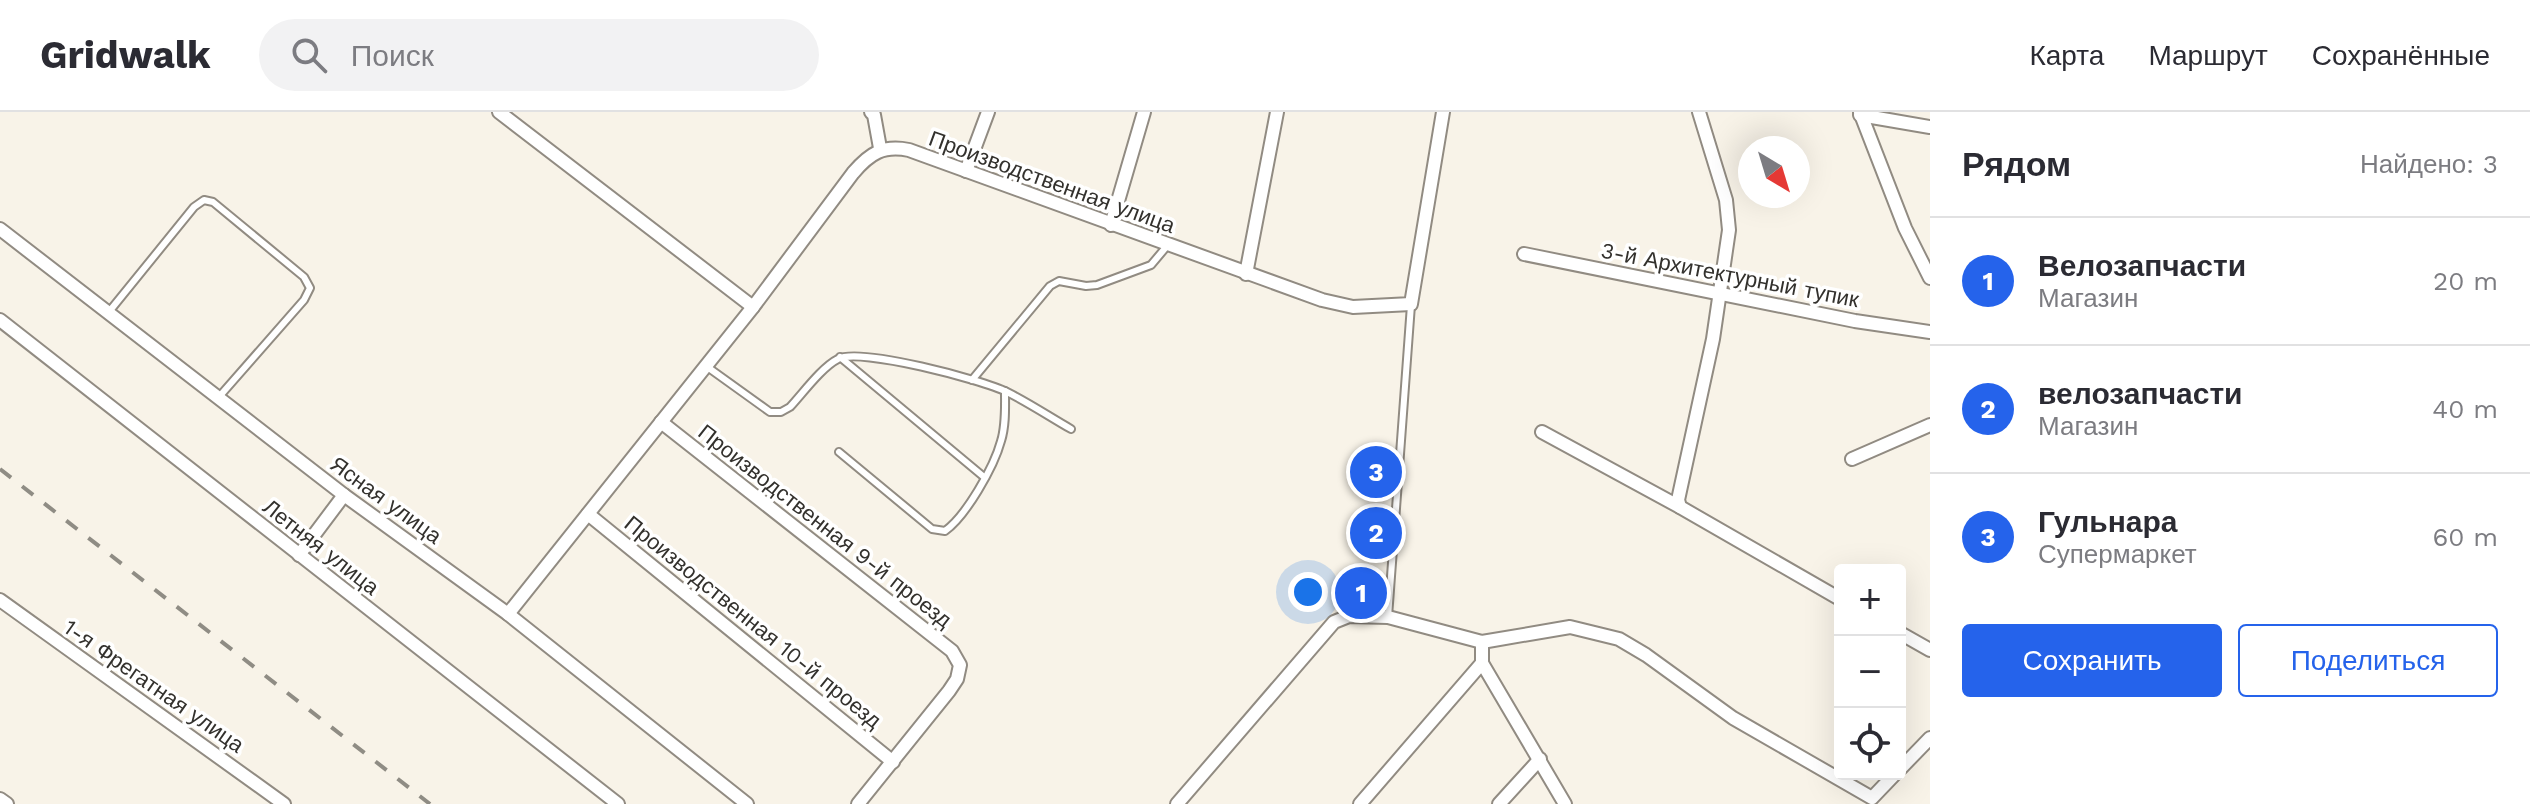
<!DOCTYPE html>
<html lang="ru">
<meta charset="utf-8">
<style>
body{margin:0;font-family:"Work Sans",sans-serif;background:#f2f2f3;color:#2b2b33}
.controls{position:absolute;right:24px;bottom:24px;display:grid;overflow:hidden;border-radius:8px;box-shadow:0 8px 32px #0002}
.controls button{width:72px;height:72px;display:grid;place-items:center;padding:0;border:0;border-bottom:2px solid #e1e1e2;background:#fff;color:#2b2b33;font:40px sans-serif}
.compass{position:absolute;left:1738px;top:24px;width:72px;height:72px;border-radius:50%;background:#fff;box-shadow:0 8px 32px #0002;rotate:142deg}
.you{position:absolute;left:1308px;top:480px;width:28px;height:28px;margin:-20px;border:6px solid #fff;border-radius:50%;background:#1a73e8;box-shadow:0 0 0 12px #1a73e833}
.badge{display:grid;place-items:center;width:52px;height:52px;border-radius:50%;background:#2563eb;color:#fff;font-size:26px;font-weight:700}
.pin{position:absolute;translate:-50% -50%;border:4px solid #fff;box-shadow:0 2px 8px #0006}
.list{margin:0;padding:0;list-style:none}
h2{display:flex;justify-content:space-between;align-items:center;height:104px;margin:0;padding:0 32px;font-size:34px}
h2 small{font-size:26px;font-weight:400;color:#7c7c81}
.list li{display:grid;grid-template-columns:52px 1fr auto;gap:24px;align-items:center;box-sizing:border-box;height:128px;padding:0 32px;border-top:2px solid #e1e1e2}
.list b{display:block;font-size:30px;white-space:nowrap}
.list p{margin:0;font-size:26px;white-space:nowrap;color:#7c7c81}
.list em{font-size:26px;font-style:normal;color:#7c7c81}
.actions{display:flex;gap:16px;padding:24px 32px}
.actions a{flex:1;padding:18px 0;border:2px solid #2563eb;border-radius:8px;text-align:center;font-size:28px;color:#2563eb}
.actions .main{background:#2563eb;color:#fff}
.icon{flex:none;width:44px;height:44px;fill:none;stroke:currentColor;stroke-width:2;stroke-linecap:round;stroke-linejoin:round}
.map{position:relative;flex:none;width:1930px;height:692px;overflow:hidden}
header{display:flex;align-items:center;gap:48px;box-sizing:border-box;height:112px;padding:0 40px;background:#fff;border-bottom:2px solid #e1e1e2}
header strong{font-size:38px}
nav{display:flex;gap:44px;margin-inline-start:auto;font-size:28px}
.search{width:560px;height:72px;background:#f2f2f3;display:flex;align-items:center;gap:20px;box-sizing:border-box;padding:0 28px;border-radius:44px;color:#7c7c81;font-size:30px}
main{display:flex}
aside{flex:1;background:#fff}
.map>svg:first-child{display:block}
.lines{fill:none;stroke-linecap:round;stroke-linejoin:round}
.service-casing{stroke:#918b82;stroke-width:10}
.minor-casing{stroke:#918b82;stroke-width:16}
.service{stroke:#fff;stroke-width:6}
.minor{stroke:#fff;stroke-width:12}
.rail{stroke:#8f8c84;stroke-width:4;stroke-dasharray:14 14;stroke-linecap:butt}
.labels{text-anchor:middle;dominant-baseline:central;stroke-width:7;stroke-linejoin:round;paint-order:stroke}
.street-label{font-size:22px;fill:#33312d;stroke:#fff}
</style>
<header>
<strong>Gridwalk</strong>
<div class="search"><svg class="icon" aria-label="search" viewBox="0 0 24 24"><circle cx="10" cy="10" r="6"/><path d="M15 15l6 6"/></svg>Поиск</div>
<nav><a>Карта</a><a>Маршрут</a><a>Сохранённые</a></nav>
</header>
<main>
<div class="map">
<svg width="1930" height="692" viewBox="0 0 1930 692">
<rect width="100%" height="100%" fill="#f8f3e8"/>
<g class="lines">
<g class="service-casing">
<g id="service">
<polyline points="108,201 194,95 204,88 213,90 304,165 310,176 304,188 218,286"/>
<polyline points="840,245 984,365"/>
<path d="M706 254 770 300H781L790 295C803 281 822 255 838 247 859 235 983 268 1007 280 1029 291 1050 305 1071 317"/>
<polyline points="972,268 1050,174 1059,169 1086,174 1097,173 1151,153 1167,134"/>
<path d="M839 340 932 417 945 419C966 404 994 355 1001 329 1006 313 1005 295 1005 279"/>
<polyline points="1388,505 1411,193"/>
</g>
</g>
<g class="minor-casing">
<g id="minor">
<polyline points="499,0 753,195"/>
<polyline points="871,0 874,3 880,36"/>
<polyline points="1699,0 1726,88 1729,118 1713,227 1678,388 1680,395 1840,487"/>
<polyline points="1860,0 1905,116 1930,166"/>
<polyline points="1860,3 1930,15"/>
<polyline points="966,59 988,0"/>
<polyline points="1111,113 1144,0"/>
<polyline points="0,117 344,383 508,502 747,692"/>
<polyline points="1524,142 1855,209 1930,220"/>
<polyline points="1246,162 1277,0"/>
<polyline points="0,208 618,692"/>
<polyline points="661,310 938,528 952,539 960,553 957,567 949,579 858,692"/>
<polyline points="1542,320 1680,395"/>
<polyline points="1852,347 1930,313"/>
<polyline points="588,402 893,650"/>
<polyline points="299,443 344,383"/>
<polyline points="0,488 284,692"/>
<path d="M508 502 753 195 853 61C870 41 883 33 909 38L1322 188 1353 195 1411 192 1443 0"/>
<polyline points="1900,521 1930,538"/>
<polyline points="1482,530 1482,551 1565,692"/>
<polyline points="1900,657 1930,626"/>
<polyline points="0,687 7,692"/>
<polyline points="1177,692 1334,510 1349,504 1388,505 1482,530 1570,515 1619,527 1646,543 1733,606 1872,686 1895,662"/>
<polyline points="1360,692 1482,551"/>
<polyline points="1499,692 1540,647"/>
</g>
</g>
<use href="#service" class="service"/>
<use href="#minor" class="minor"/>
<polyline class="rail" points="0,357 430,692"/>
</g>
<g class="labels">
<g class="street-label">
<text transform="translate(1052 70) rotate(20)">Производственная улица</text>
<text transform="translate(1730 163) rotate(11)">3-й Архитектурный тупик</text>
<text transform="translate(386 388) rotate(36)">Ясная улица</text>
<text transform="translate(825 414) rotate(38)">Производственная 9-й проезд</text>
<text transform="translate(321 435) rotate(38)">Летняя улица</text>
<text transform="translate(753 510) rotate(39)">Производственная 10-й проезд</text>
<text transform="translate(154 574) rotate(35)">1-я Фрегатная улица</text>
</g>
</g>
</svg>
<div class="controls">
<button>+</button>
<button>−</button>
<button><svg class="icon" aria-label="locate" viewBox="0 0 24 24"><circle cx="12" cy="12" r="6"/><path d="M12 2v4M12 18v4M2 12h4M18 12h4"/></svg></button>
</div>
<svg class="compass" viewBox="-18 -18 36 36"><path d="M0-13l5 13h-10z" fill="#e53935"/><path d="M0 13l5-13h-10z" fill="#7c7c81"/></svg>
<div class="you"></div>
<div class="pin badge" style="left:1361px;top:481px">1</div>
<div class="pin badge" style="left:1376px;top:421px">2</div>
<div class="pin badge" style="left:1376px;top:360px">3</div>
</div>
<aside>
<h2>Рядом<small>Найдено: 3</small></h2>
<ul class="list">
<li><span class="badge">1</span><div><b>Велозапчасти</b><p>Магазин</p></div><em>20 m</em></li>
<li><span class="badge">2</span><div><b>велозапчасти</b><p>Магазин</p></div><em>40 m</em></li>
<li><span class="badge">3</span><div><b>Гульнара</b><p>Супермаркет</p></div><em>60 m</em></li>
</ul>
<div class="actions"><a class="main">Сохранить</a><a>Поделиться</a></div>
</aside>
</main>
